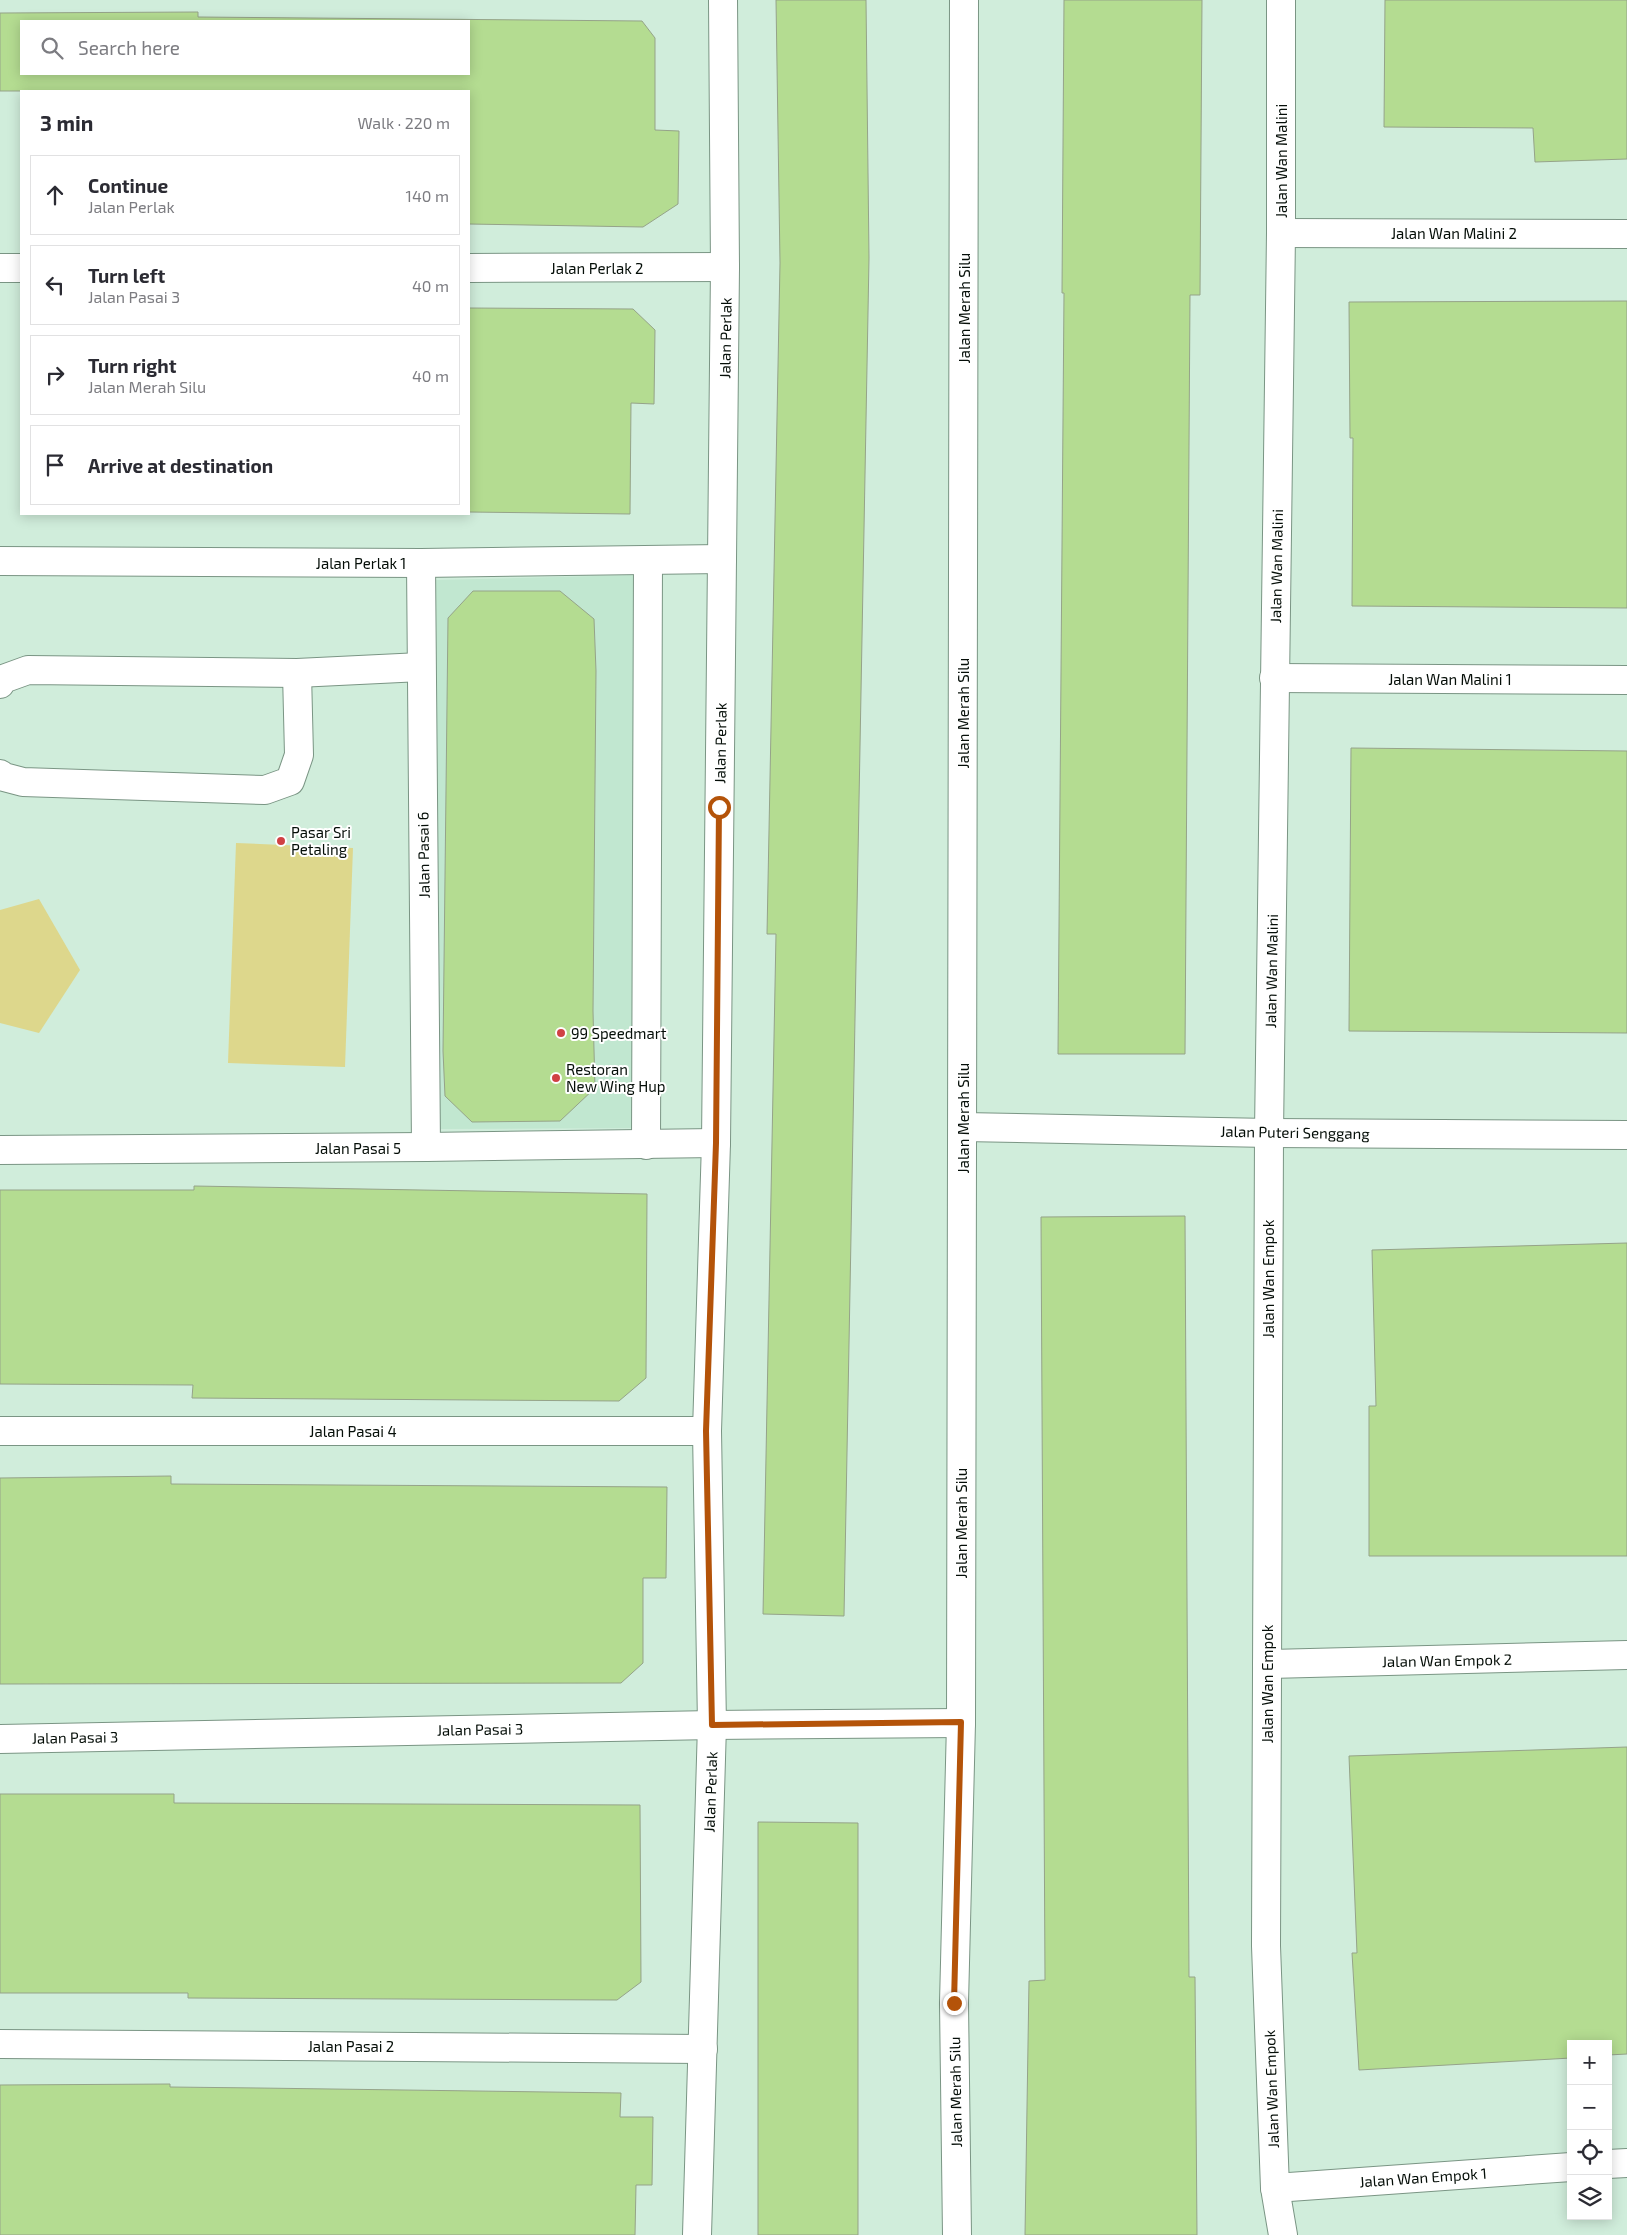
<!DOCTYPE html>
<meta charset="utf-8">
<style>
body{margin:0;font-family:"Exo 2",sans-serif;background:#f7f7f7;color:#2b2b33}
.controls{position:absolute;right:15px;bottom:15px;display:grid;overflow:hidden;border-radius:0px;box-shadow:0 2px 12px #0003}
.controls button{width:45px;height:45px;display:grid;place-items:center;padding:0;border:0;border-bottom:1px solid #e1e1e2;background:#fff;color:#2b2b33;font:25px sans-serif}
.stop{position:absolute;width:15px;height:15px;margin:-11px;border:4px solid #b45309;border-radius:50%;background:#fff}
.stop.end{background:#b45309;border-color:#fff;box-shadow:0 1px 5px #0008}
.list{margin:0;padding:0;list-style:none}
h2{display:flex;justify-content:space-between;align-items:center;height:65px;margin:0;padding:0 20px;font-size:21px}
h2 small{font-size:16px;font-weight:400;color:#7c7c81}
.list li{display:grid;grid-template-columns:32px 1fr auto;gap:15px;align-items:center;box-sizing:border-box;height:80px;margin:0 10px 10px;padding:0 10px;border:1px solid #e1e1e2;border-radius:0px}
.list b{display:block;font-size:19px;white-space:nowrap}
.list p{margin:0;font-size:16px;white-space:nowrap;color:#7c7c81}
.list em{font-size:16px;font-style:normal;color:#7c7c81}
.icon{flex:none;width:28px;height:28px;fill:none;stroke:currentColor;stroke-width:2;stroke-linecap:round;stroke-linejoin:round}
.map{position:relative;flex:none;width:1627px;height:2235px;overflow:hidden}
.search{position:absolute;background:#fff;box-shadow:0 2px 12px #0003;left:20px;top:20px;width:450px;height:55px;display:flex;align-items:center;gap:12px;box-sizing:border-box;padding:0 18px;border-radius:0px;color:#7c7c81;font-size:19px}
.panel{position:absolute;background:#fff;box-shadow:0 2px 12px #0003;left:20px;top:90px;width:450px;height:425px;border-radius:0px}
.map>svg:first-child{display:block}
.built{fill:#c1e7d0}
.green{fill:#ddd78c}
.building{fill:#b4dc91;stroke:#95a389;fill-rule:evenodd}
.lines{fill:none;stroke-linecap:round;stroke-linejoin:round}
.minor-casing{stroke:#7a9584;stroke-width:30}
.minor{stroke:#fff;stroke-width:28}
.route{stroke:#b45309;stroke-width:6}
.poi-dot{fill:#d04144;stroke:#fff;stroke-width:2}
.labels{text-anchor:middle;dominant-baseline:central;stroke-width:4;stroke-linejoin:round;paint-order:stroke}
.street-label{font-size:15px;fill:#050e08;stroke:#fff}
.poi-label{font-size:15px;fill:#050e08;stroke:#fff;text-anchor:start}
</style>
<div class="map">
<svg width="1627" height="2235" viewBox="0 0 1627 2235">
<rect width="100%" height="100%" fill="#d0eddb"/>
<polygon class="built" points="636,575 634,1128 440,1129 436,580"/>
<g class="green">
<polygon points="236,843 353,848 345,1067 228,1063"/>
<polygon points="39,899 80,970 39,1033 0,1023 0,910"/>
</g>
<g class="building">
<polygon points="776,0 866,0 869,258 844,1616 763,1614 776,934 767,934 780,263"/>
<polygon points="1064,0 1202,0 1200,295 1190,295 1185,1054 1058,1054 1064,293 1062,293"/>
<polygon points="1385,0 1627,0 1627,159 1535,162 1533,128 1384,127"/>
<path d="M198 12V17L642 21 655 38V130L679 131 678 204 643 227 469 224V91H0V13ZM21 21H469V74H21Z"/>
<polygon points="1627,301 1627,608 1352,606 1353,438 1350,438 1349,302"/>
<polygon points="469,308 633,309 655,330 654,404 631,403 630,514 469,512"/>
<polygon points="473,591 560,591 594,619 596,671 593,1011 595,1088 560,1121 472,1122 445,1096 443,1051 448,618"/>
<polygon points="1351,748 1627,751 1627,1033 1349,1031"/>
<polygon points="194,1186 647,1194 646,1378 619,1401 192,1398 193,1385 0,1384 0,1190 194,1190"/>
<polygon points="1185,1216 1189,1977 1195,1977 1197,2235 1025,2235 1029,1981 1045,1980 1041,1217"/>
<polygon points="1627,1243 1627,1556 1369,1556 1369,1406 1376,1406 1372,1250"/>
<polygon points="171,1476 171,1484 667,1487 666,1578 643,1578 643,1663 621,1683 0,1684 0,1478"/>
<polygon points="1627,1747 1627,2054 1608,2055 1608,2044 1571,2044 1571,2058 1359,2070 1352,1953 1357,1953 1349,1756"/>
<polygon points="0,1794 174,1794 174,1803 640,1805 641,1982 617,2000 188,1998 188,1993 0,1993"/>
<polygon points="758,1822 858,1823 858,2235 758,2235"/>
<polygon points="170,2084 170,2087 259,2088 621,2093 620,2117 653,2117 652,2185 636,2185 635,2235 0,2235 0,2085"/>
</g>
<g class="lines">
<g class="minor-casing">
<g id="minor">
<polyline points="1281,0 1281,233 1269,1133 1266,1946 1275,2188 1283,2235"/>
<polyline points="1281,233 1627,234"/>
<polyline points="0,268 21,268"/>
<polyline points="469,268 725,267"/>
<polyline points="0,561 421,563 722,559"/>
<polyline points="421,563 426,1147"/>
<polyline points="1274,678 1627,680"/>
<polyline points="0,684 3,679 28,670 297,673 421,667"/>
<polyline points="0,774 4,777 23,782 265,790 290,781 299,755 297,673"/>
<polyline points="963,1127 1269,1133 1627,1135"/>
<polyline points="646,1145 648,561"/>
<polyline points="0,1150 426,1147 716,1143"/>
<polyline points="0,1431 707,1431"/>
<polyline points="1267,1664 1627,1655"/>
<polyline points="0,1739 712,1725 961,1723"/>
<polyline points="0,2044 703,2049"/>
<polyline points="1608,2164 1627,2163"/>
<polyline points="1275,2188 1571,2167"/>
<polyline points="697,2235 712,1725 707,1431 716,1143 725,267 723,0"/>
<polyline points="957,2235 954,2003 961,1723 964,0"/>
</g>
</g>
<use href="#minor" class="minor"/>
</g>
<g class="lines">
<polyline class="route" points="719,807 716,1143 706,1431 712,1725 961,1722 954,2003"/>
</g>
<g class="poi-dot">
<circle cx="281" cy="841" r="5"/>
<circle cx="561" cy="1033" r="5"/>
<circle cx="556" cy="1078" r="5"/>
</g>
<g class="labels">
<g class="street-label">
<text transform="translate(1281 161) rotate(-90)">Jalan Wan Malini</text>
<text x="1454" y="233">Jalan Wan Malini 2</text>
<text x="597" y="268">Jalan Perlak 2</text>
<text transform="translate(964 308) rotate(-90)">Jalan Merah Silu</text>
<text transform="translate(725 338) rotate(-89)">Jalan Perlak</text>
<text x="361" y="563">Jalan Perlak 1</text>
<text transform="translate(1276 566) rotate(-89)">Jalan Wan Malini</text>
<text x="1450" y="679">Jalan Wan Malini 1</text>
<text transform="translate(963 713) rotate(-90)">Jalan Merah Silu</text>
<text transform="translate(720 743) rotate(-89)">Jalan Perlak</text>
<text transform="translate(423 855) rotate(-91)">Jalan Pasai 6</text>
<text transform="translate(1271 971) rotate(-89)">Jalan Wan Malini</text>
<text transform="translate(963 1118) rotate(-90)">Jalan Merah Silu</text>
<text transform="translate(1295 1132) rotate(1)">Jalan Puteri Senggang</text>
<text x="358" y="1148">Jalan Pasai 5</text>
<text transform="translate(1268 1279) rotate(-90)">Jalan Wan Empok</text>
<text x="353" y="1431">Jalan Pasai 4</text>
<text transform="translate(961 1523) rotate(-90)">Jalan Merah Silu</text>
<text transform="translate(1447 1660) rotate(-1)">Jalan Wan Empok 2</text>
<text transform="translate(1267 1684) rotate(-90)">Jalan Wan Empok</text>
<text transform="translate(480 1729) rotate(-1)">Jalan Pasai 3</text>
<text transform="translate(75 1737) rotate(-1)">Jalan Pasai 3</text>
<text transform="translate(710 1792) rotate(-88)">Jalan Perlak</text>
<text x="351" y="2046">Jalan Pasai 2</text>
<text transform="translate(1271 2089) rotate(-92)">Jalan Wan Empok</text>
<text transform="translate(955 2092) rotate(-91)">Jalan Merah Silu</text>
<text transform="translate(1423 2177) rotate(-4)">Jalan Wan Empok 1</text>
</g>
<g class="poi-label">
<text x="291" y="832">Pasar Sri<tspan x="291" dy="17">Petaling</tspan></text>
<text x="571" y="1033">99 Speedmart</text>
<text x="566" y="1069">Restoran<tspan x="566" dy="17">New Wing Hup</tspan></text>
</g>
</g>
</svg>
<div class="controls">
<button>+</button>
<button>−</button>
<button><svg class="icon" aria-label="locate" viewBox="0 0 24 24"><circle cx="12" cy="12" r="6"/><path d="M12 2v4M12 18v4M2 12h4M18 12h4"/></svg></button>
<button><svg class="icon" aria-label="layers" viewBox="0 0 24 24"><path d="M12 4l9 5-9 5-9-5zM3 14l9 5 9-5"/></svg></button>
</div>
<div class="stop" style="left:719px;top:807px"></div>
<div class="stop end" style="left:954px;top:2003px"></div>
<div class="search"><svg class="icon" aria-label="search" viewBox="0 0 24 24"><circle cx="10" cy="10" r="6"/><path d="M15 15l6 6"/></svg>Search here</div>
<section class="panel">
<h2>3 min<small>Walk · 220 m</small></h2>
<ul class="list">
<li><svg class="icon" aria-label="ahead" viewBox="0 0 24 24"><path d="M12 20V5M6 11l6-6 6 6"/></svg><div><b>Continue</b><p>Jalan Perlak</p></div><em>140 m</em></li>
<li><svg class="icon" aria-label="left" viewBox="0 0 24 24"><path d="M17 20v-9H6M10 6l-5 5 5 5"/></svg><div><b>Turn left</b><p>Jalan Pasai 3</p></div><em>40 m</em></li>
<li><svg class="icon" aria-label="right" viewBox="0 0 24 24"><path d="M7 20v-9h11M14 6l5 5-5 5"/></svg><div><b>Turn right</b><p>Jalan Merah Silu</p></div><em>40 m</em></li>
<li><svg class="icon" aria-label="arrive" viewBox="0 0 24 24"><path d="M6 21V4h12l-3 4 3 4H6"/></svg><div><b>Arrive at destination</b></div></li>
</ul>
</section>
</div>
